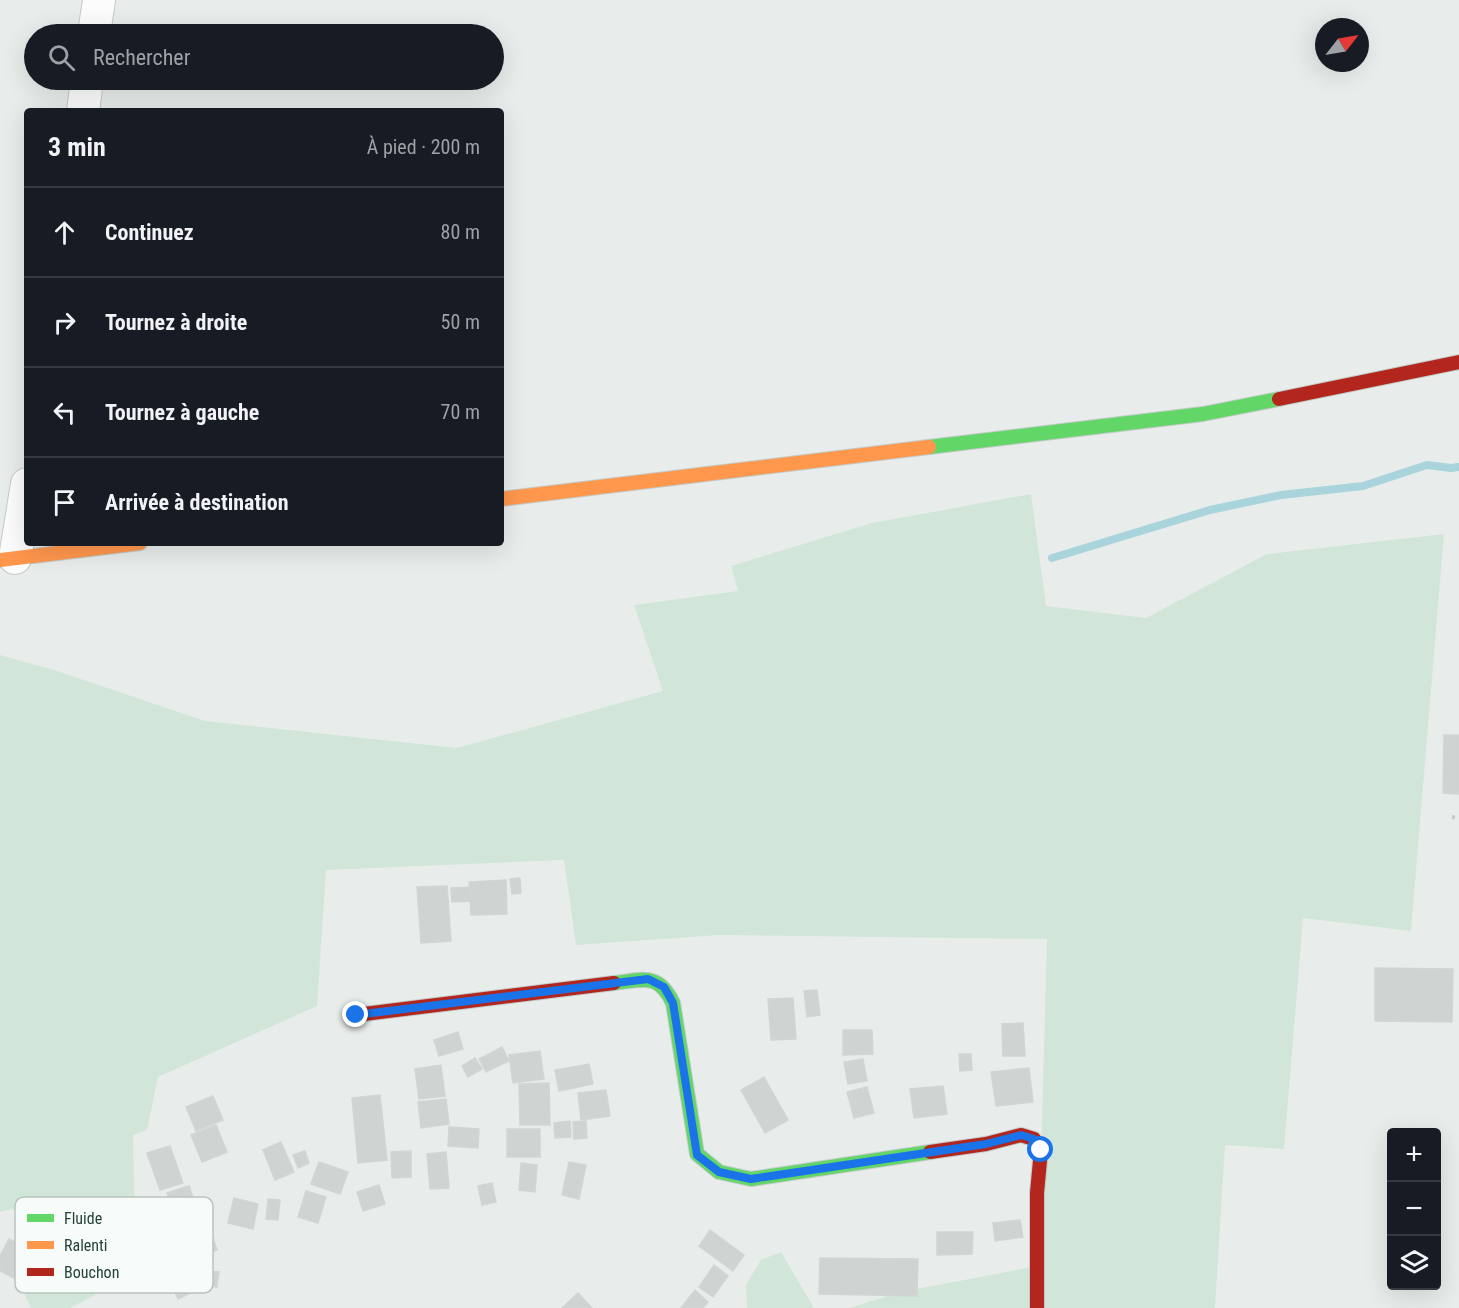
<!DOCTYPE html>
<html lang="fr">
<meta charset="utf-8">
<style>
body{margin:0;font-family:"Roboto Condensed",sans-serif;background:#20242c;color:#f1f3f6}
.controls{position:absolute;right:18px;bottom:18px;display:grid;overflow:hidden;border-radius:6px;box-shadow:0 6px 24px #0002}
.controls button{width:54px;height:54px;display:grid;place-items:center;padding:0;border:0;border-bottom:2px solid #363941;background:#171b24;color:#f1f3f6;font:30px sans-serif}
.compass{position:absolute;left:1315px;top:18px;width:54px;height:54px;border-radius:50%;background:#171b24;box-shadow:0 6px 24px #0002;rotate:59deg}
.stop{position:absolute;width:18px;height:18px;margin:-14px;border:4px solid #1a73e8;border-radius:50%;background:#fff}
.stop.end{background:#1a73e8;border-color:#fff;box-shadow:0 2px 6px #0008}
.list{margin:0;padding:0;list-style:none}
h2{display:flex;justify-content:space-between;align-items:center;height:78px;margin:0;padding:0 24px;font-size:26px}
h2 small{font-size:20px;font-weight:400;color:#9ea1a6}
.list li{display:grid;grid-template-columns:39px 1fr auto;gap:18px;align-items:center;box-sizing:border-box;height:90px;padding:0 24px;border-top:2px solid #363941}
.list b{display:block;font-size:22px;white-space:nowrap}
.list em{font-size:20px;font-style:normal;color:#9ea1a6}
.icon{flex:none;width:33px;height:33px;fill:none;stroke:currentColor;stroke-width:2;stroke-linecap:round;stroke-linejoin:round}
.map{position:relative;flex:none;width:1459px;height:1308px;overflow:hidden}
.search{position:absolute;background:#171b24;box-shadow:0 6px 24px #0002;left:24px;top:24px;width:480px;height:66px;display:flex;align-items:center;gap:15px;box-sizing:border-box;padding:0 21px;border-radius:33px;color:#9ea1a6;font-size:22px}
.panel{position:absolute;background:#171b24;box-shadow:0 6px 24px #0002;left:24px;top:108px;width:480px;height:438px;border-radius:6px}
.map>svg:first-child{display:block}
.green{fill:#d1e6d8}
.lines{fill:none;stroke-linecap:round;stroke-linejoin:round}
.stream{stroke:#a9d4db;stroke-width:8}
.building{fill:#cfd4d2;stroke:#d1d6d4;stroke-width:1.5}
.street-casing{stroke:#c5cac8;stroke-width:34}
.fast-casing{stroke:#c3cbc8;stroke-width:16}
.slow-casing{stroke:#c3cbc8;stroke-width:16}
.jam-casing{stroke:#c3cbc8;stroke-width:16}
.path{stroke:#c3ccca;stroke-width:4;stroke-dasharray:3 4.5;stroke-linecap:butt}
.street{stroke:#fcfcfc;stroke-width:32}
.fast{stroke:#63d668;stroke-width:14}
.slow{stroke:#ff974d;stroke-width:14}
.jam{stroke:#b3261e;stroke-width:14}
.route{stroke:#1a73e8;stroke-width:8}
.key{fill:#f7fbf9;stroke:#b8c4c0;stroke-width:1.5}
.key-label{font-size:16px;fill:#24423a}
</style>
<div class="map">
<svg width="1459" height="1308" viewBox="0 0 1459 1308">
<rect width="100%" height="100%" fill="#e8edeb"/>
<g class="green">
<polygon points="1031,494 1046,606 1146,618 1267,554 1444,534 1411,931 1303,918 1284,1149 1225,1145 1215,1308 849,1308 901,1292 1038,1266 1047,939 719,935 576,945 564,860 326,870 317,1006 158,1077 147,1130 133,1135 136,1260 116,1284 70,1308 31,1308 21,1286 54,1236 12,1209 0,1212 0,655 54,670 205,721 457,748 663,691 634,605 738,591 731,566 872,523"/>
<polygon points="781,1252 814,1308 747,1308 746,1285 761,1260"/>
</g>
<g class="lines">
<polyline class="stream" points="1052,558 1210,510 1281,495 1363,486 1427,465 1451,468 1459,467"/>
</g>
<g class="building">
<polygon points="1444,735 1459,735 1459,794 1443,793"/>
<polygon points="520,878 521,893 512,894 510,879"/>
<polygon points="506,880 507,914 471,915 469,882"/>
<polygon points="447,886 451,941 421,943 417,887"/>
<polygon points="470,887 471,901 452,902 451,888"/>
<polygon points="1375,968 1453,969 1452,1022 1375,1021"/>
<polygon points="817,990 820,1015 807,1017 804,991"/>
<polygon points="793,998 796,1039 771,1040 768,999"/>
<polygon points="1023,1023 1025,1056 1003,1056 1002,1024"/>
<polygon points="843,1030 872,1030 873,1054 843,1055"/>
<polygon points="458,1032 463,1049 439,1056 434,1040"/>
<polygon points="502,1047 509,1061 486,1072 479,1059"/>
<polygon points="540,1051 544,1079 513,1083 509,1055"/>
<polygon points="959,1054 971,1054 972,1070 960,1071"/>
<polygon points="475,1058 482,1069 468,1077 462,1066"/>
<polygon points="863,1059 867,1081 848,1084 844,1062"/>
<polygon points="589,1064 593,1084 559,1091 555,1070"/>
<polygon points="441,1065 445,1096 419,1099 415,1069"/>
<polygon points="1029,1068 1033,1102 996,1106 991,1072"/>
<polygon points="764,1077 788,1120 765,1133 741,1090"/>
<polygon points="549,1083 550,1125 520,1125 519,1084"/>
<polygon points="943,1086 947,1114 914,1118 910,1089"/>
<polygon points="867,1087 874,1113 854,1118 847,1092"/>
<polygon points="606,1090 610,1116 581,1120 578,1093"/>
<polygon points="380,1095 387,1160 358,1163 352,1098"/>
<polygon points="213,1096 223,1120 196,1131 186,1107"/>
<polygon points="446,1099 449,1124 421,1128 418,1102"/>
<polygon points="570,1121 571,1137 555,1138 554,1123"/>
<polygon points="586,1121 587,1138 574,1139 573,1122"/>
<polygon points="216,1125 227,1152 202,1162 191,1135"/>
<polygon points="449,1127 479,1129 478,1148 448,1146"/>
<rect x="507" y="1129" width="33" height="28"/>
<polygon points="281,1142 294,1172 275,1180 263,1150"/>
<polygon points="170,1146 183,1183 160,1190 147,1153"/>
<polygon points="305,1151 309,1163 298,1168 293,1155"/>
<polygon points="411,1151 411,1177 392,1178 391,1152"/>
<polygon points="446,1152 449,1188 430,1189 427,1154"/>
<polygon points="319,1162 348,1172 340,1194 311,1184"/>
<polygon points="569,1162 586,1165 579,1199 562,1195"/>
<polygon points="521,1163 537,1165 535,1192 519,1190"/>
<polygon points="492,1183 496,1202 482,1205 478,1186"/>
<polygon points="379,1185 385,1204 363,1211 357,1192"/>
<polygon points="189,1186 202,1224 181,1231 167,1193"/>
<polygon points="306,1191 326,1197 318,1223 298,1217"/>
<polygon points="234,1198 258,1204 253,1229 228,1223"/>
<polygon points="268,1199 280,1200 278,1220 266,1219"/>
<polygon points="1020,1220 1023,1237 995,1241 993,1223"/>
<polygon points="210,1228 217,1250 191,1259 184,1237"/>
<polygon points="710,1230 744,1255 733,1271 699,1246"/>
<polygon points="937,1232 973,1232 972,1254 937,1255"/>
<polygon points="9,1239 34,1253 20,1281 0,1271 0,1256"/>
<polygon points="174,1244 195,1291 178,1299 157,1252"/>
<polygon points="820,1258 918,1259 917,1296 819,1294"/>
<polygon points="714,1265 728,1276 713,1297 699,1287"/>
<polygon points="207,1271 219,1272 217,1287 205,1286"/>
<polygon points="695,1290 708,1302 703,1308 681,1308"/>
<polygon points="578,1293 592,1308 562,1308"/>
</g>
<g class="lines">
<g class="street-casing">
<g id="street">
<polyline points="94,34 99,0"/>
<polyline points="83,111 87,80"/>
<polyline points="15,558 27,484"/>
</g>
</g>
<g class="fast-casing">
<g id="fast">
<polyline points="929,447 1203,414 1279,399"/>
<path d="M614 983C644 980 658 972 673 1003L697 1154 719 1172 751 1179 930 1152"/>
</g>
</g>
<g class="slow-casing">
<g id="slow">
<polyline points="501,499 929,447"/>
<polyline points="0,560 140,543"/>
</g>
</g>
<g class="jam-casing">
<g id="jam">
<polyline points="1279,399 1459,362"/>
<polyline points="356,1015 614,983"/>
<polyline points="930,1152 986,1144 1021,1135 1034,1139 1041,1150 1037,1193 1037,1308"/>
</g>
</g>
<polyline class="path" points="1452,817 1459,818"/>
<use href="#street" class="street"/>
<use href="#fast" class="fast"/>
<use href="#slow" class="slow"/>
<use href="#jam" class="jam"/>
</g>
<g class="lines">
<polyline class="route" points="356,1015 648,979 664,987 673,1003 697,1155 719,1172 751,1179 986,1144 1021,1135 1034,1139 1041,1150"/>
</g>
<rect x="15" y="1197" width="198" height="96" rx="9" class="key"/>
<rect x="27" y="1214" width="27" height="8" fill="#63d668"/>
<rect x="27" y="1241" width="27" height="8" fill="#ff974d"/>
<rect x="27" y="1268" width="27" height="8" fill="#b3261e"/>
<g class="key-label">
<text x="64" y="1224">Fluide</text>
<text x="64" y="1251">Ralenti</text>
<text x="64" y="1278">Bouchon</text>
</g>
</svg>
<div class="controls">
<button>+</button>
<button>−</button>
<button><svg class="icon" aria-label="layers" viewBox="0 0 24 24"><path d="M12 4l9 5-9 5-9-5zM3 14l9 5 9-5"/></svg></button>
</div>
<svg class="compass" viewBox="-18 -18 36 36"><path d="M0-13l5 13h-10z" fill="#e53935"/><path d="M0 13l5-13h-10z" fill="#9ea1a6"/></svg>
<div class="stop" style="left:1041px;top:1150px"></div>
<div class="stop end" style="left:356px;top:1015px"></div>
<div class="search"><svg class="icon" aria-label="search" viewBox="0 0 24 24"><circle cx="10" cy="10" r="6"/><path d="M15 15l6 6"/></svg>Rechercher</div>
<section class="panel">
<h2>3 min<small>À pied · 200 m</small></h2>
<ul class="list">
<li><svg class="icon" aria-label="ahead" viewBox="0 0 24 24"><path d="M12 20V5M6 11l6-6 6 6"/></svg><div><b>Continuez</b></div><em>80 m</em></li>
<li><svg class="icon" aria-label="right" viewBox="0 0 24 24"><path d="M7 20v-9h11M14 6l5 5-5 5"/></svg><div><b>Tournez à droite</b></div><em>50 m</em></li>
<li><svg class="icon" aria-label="left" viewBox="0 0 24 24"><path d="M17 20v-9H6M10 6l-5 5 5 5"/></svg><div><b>Tournez à gauche</b></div><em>70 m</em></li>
<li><svg class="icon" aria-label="arrive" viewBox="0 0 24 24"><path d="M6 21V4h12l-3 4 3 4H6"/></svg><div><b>Arrivée à destination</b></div></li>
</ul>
</section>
</div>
